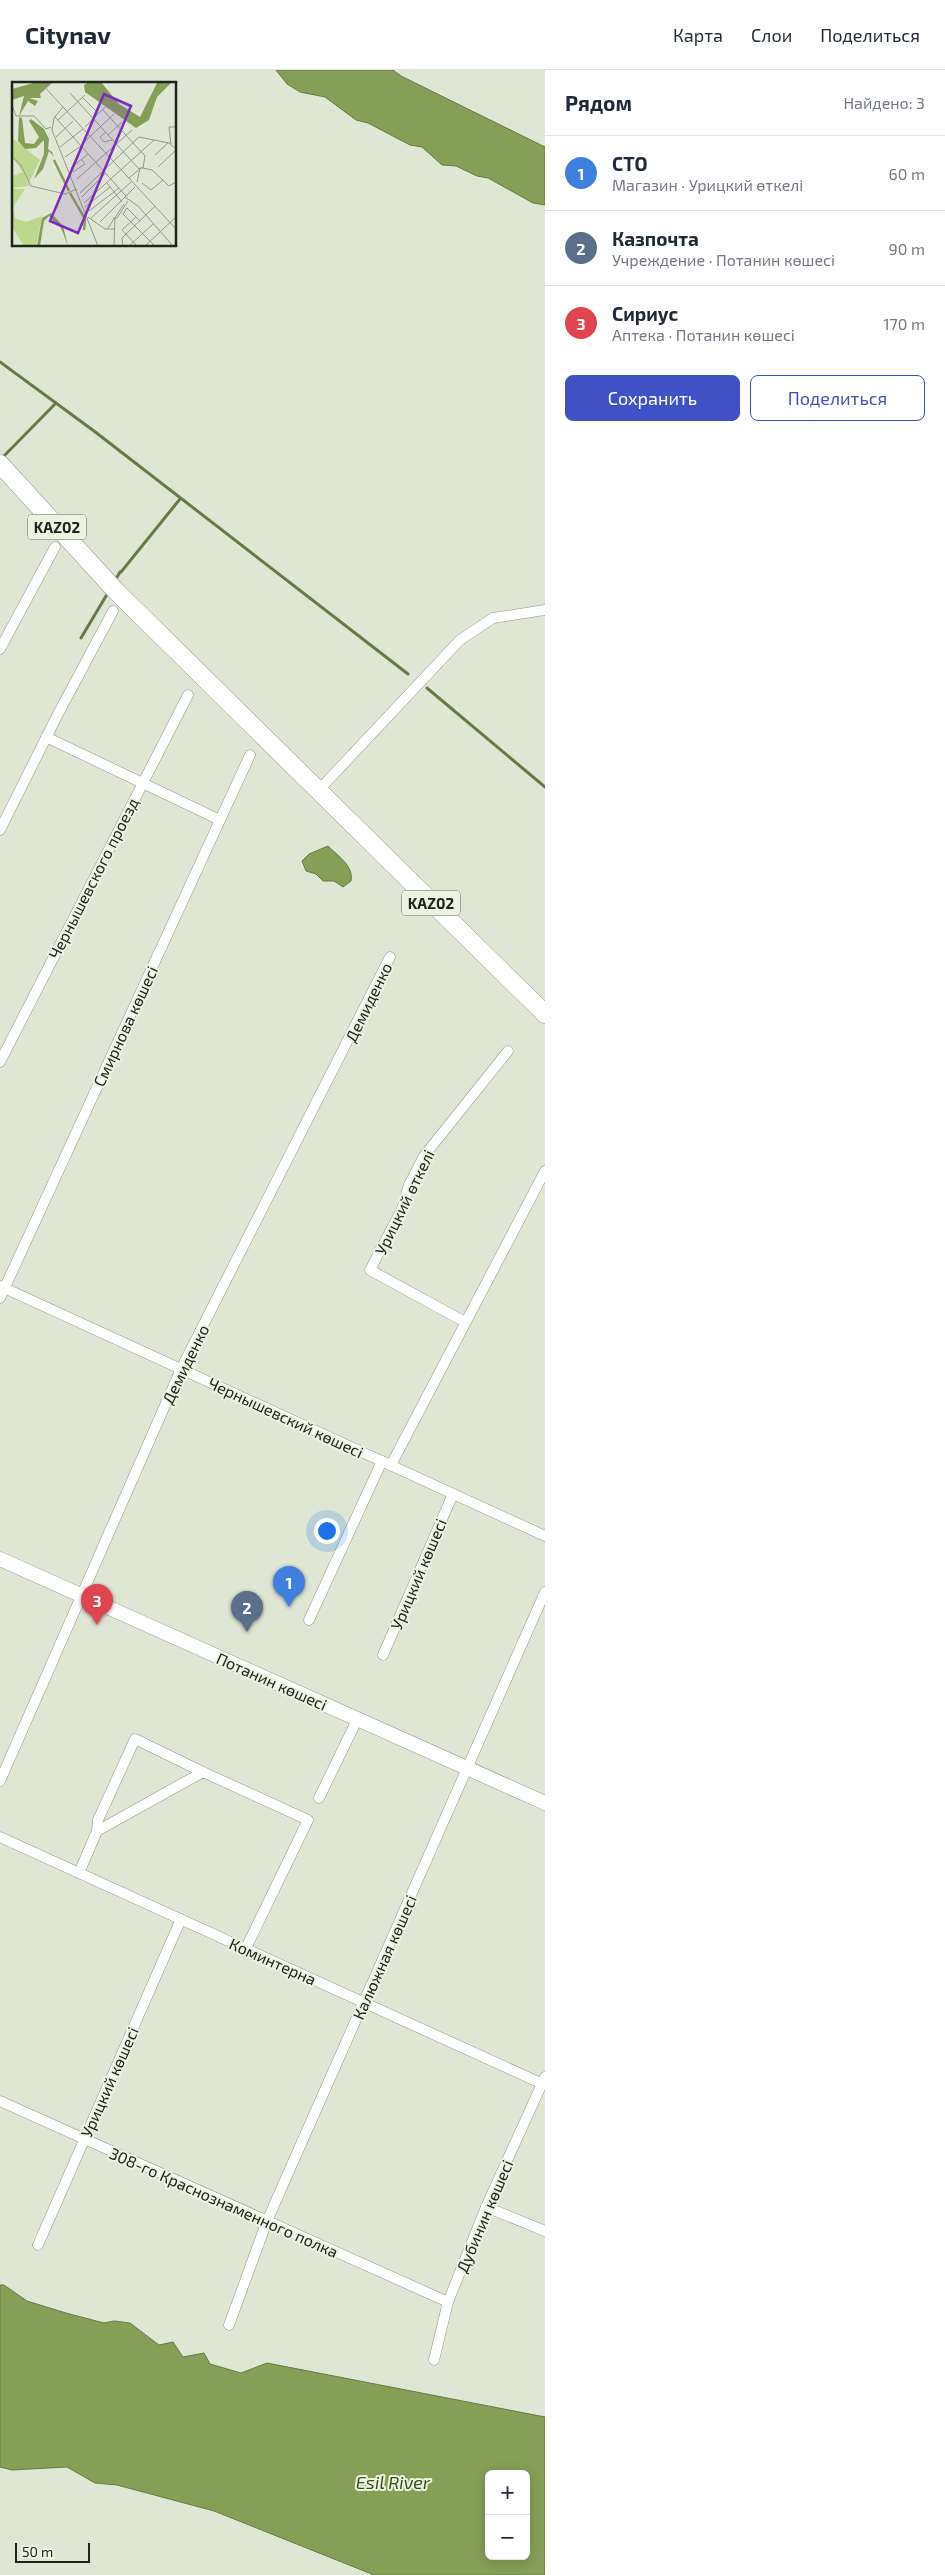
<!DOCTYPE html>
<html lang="ru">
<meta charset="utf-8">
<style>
body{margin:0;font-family:"Exo 2",sans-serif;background:#f6f6f7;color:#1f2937}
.controls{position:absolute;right:15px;bottom:15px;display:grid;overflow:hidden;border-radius:8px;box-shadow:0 2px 12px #0003}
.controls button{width:45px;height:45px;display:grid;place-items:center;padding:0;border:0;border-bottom:1px solid #e0e1e3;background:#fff;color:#1f2937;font:25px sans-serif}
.scale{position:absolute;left:15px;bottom:12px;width:75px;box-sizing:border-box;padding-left:5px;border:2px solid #21241d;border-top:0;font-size:14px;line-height:18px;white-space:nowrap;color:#21241d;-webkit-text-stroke:4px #ecf4e1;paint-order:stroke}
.you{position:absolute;left:326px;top:1460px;width:18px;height:18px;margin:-12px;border:4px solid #fff;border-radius:50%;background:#1a73e8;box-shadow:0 0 0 8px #1a73e833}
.badge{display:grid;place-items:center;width:32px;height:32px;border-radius:50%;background:#4051c5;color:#fff;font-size:16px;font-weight:700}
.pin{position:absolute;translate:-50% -41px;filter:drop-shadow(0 1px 2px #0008)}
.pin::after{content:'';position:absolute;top:26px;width:18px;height:15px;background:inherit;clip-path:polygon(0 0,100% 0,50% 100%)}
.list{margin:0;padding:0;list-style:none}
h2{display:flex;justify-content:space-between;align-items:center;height:65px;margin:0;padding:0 20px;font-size:21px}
h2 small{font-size:16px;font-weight:400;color:#747a83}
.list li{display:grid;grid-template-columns:32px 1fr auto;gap:15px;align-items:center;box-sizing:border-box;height:75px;padding:0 20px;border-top:1px solid #e0e1e3}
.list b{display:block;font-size:19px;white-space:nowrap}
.list p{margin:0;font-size:16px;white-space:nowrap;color:#747a83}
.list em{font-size:16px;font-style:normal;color:#747a83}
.actions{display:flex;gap:10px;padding:15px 20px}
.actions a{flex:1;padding:11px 0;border:1px solid #4051c5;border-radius:8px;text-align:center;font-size:18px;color:#4051c5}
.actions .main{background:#4051c5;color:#fff}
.map{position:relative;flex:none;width:545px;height:2505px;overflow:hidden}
header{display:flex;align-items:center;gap:30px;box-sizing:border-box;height:70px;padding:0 25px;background:#fff;border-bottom:1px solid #e0e1e3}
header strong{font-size:24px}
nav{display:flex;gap:28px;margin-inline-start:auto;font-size:18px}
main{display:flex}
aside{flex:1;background:#fff}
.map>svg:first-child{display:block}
.water{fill:#859f57;stroke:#677a46;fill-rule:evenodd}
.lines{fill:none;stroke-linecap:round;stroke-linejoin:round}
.stream{stroke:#677a46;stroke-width:3}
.street-casing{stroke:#909785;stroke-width:11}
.secondary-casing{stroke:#909785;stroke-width:15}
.highway-casing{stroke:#909785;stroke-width:19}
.street{stroke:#fff;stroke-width:10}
.secondary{stroke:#fff;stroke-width:14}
.highway{stroke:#fff;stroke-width:18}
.labels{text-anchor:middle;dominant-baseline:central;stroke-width:4;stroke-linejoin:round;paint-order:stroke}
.shield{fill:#ecf4e1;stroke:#5e6258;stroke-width:1}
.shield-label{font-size:15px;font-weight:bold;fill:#21241d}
.street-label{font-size:16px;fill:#21241d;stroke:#ecf4e1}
.water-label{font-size:18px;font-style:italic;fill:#3b4c18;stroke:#ecf4e1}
.inset-river{fill:none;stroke:#859f57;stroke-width:2.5}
.inset-road{fill:none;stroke:#93998b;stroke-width:1}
.view{fill:#7b2cbf;fill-opacity:0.15;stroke:#7b2cbf;stroke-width:2.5}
.inset-edge{fill:none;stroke:#21241d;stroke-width:2.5}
</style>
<header>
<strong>Citynav</strong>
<nav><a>Карта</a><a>Слои</a><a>Поделиться</a></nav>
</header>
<main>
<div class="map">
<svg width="545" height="2505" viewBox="0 0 545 2505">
<rect width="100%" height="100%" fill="#dfe7d4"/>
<g class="water">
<polygon points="276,0 393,0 401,6 545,77 545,135 533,133 488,108 477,106 456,96 442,95 422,77 410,75 368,53 356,50 325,27 300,22 287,14"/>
<path d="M328 776C338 786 354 796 351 811L343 817 334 811H323L316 804 306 801 302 791 309 784Z"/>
<path d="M0 2215H4L27 2231 66 2243 104 2253 114 2251 130 2253 159 2275 173 2272 183 2287 204 2283 210 2294 241 2303 267 2293 545 2347V2505H374L214 2441 117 2415 95 2413 67 2397 12 2400 0 2397ZM489 2404H526V2486H489Z"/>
</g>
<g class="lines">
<g class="stream">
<polyline points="0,292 94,361 408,604"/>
<polyline points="2,388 56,333"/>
<polyline points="121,502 180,429"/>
<polyline points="114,512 120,502"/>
<polyline points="81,568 109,521"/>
<polyline points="427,618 545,717"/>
</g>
<g class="street-casing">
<g id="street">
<polyline points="0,579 55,477"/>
<polyline points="46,667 220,750"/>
<polyline points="317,722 460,570 493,548 545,540"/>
<polyline points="0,760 58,644 113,541"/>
<polyline points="0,992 188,625"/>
<polyline points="0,1216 545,1466"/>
<polyline points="0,1228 250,685"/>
<polyline points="465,1252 370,1200 402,1139 409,1115 424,1086 508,981"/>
<polyline points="391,1395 545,1101"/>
<polyline points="309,1550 382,1391"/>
<polyline points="383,1585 453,1424"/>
<polyline points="0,1711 181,1299 390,887"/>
<polyline points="319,1728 357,1650"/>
<polyline points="97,1761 98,1750 135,1669 203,1702"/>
<polyline points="0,1767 545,2015"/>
<polyline points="79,1803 97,1761 203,1702 308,1750 246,1878"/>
<polyline points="0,2031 448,2232"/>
<polyline points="486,2137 545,2161"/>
<polyline points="38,2175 181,1849"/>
<polyline points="229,2255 267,2151 545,1522"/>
<polyline points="434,2290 448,2232 486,2137 545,2007"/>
</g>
</g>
<g class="secondary-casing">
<polyline id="secondary" points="0,1489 545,1733"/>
</g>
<g class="highway-casing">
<polyline id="highway" points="0,394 115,520 545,944"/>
</g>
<use href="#street" class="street"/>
<use href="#secondary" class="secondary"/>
<use href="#highway" class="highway"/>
</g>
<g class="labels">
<g class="shield">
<rect x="28" y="444.5" width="58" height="25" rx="4"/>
<rect x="402" y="820.5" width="58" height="25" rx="4"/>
</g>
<g class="shield-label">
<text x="57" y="457">KAZ02</text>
<text x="431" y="833">KAZ02</text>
</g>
<g class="street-label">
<text transform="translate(93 808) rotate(-63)">Чернышевского проезд</text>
<text transform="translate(368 932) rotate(-64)">Демиденко</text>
<text transform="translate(125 956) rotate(-65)">Смирнова көшесі</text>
<text transform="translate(404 1132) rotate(-64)">Урицкий өткелі</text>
<text transform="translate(185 1294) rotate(-64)">Демиденко</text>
<text transform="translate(286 1347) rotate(25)">Чернышевский көшесі</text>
<text transform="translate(418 1504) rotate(-67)">Урицкий көшесі</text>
<text transform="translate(272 1611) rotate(24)">Потанин көшесі</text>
<text transform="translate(384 1887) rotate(-66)">Калюжная көшесі</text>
<text transform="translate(273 1891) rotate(24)">Коминтерна</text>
<text transform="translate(109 2012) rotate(-66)">Урицкий көшесі</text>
<text transform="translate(224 2132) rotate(24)">308-го Краснознаменного полка</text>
<text transform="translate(484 2146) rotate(-67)">Дубинин көшесі</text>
</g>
<g class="water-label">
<text x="393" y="2412">Esil River</text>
</g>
</g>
<g transform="translate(12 12)">
<rect width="164" height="164" fill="#dfe7d4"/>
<path d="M0 56 28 78 17 100 0 74ZM11 90 18 104 0 106V94ZM0 107H13L1 125 3 136 14 140 30 134 24 164H12L0 145Z" fill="#bcd88f"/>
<path d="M25 0H41L28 12 29 16H17L26 19 23 24 16 19 7 34 12 14 0 18V7ZM77 0H89L107 22 128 35 145 1 160 0 145 15 137 38 124 46 73 10 72 3ZM7 35 10 36 13 61 22 62 27 55 17 39 19 37 32 47 37 57 36 67 40 70 42 75 37 69 31 87 22 97 32 72V58L24 66 13 67 6 59ZM39 131 51 144 56 164 49 146 37 134 32 139 28 164H25L30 136Z" fill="#859f57"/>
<path class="inset-river" d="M42 78 57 109M58 111 73 137 72 148"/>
<path class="inset-road" d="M28 0 51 25 42 36 40 48 86 164M58 11 127 87M70 15 87 32M0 23 4 34H22L34 47 39 45M51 25 164 147M91 28 133 74 131 86M43 35 114 114M46 38 73 13M73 45 93 25M94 50 88 55 92 60 100 58M96 53 110 40M44 55 61 39M70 62 102 32M159 62 157 45H164M48 65 71 47M143 73 156 61M0 75 9 83 19 104 53 112 65 107M53 75 69 64M146 85 164 68M59 86 76 72M61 90 73 82 69 77M117 96 129 86M65 97 120 48M125 100 128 86H131L140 88 157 104 164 100M95 101 110 120M130 101 139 108 151 98M68 111 127 55 157 61 164 67M70 115 94 91M113 115 126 124 161 164M72 121 142 58M73 125 98 105M77 129 107 106M76 135 93 147H102M124 135 110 148 125 164M79 136 119 100M101 136H105L116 119M128 139 115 126 111 132 143 164M88 140 123 105M96 146 112 122M102 164 103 136M111 164 110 156 143 124M117 164 141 142M133 164 164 135"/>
<path class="view" d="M92 12 119 24 66 151 38 139Z"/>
<rect width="164" height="164" class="inset-edge"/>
</g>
</svg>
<div class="controls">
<button>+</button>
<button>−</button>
</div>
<div class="scale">50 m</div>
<div class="you"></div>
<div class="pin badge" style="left:289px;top:1537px;background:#3f7fe0">1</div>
<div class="pin badge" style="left:247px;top:1562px;background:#5c6f8a">2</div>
<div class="pin badge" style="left:97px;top:1555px;background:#e0444e">3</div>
</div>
<aside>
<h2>Рядом<small>Найдено: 3</small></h2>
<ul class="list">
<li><span class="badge" style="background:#3f7fe0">1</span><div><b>СТО</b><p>Магазин · Урицкий өткелі</p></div><em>60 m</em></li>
<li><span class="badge" style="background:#5c6f8a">2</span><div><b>Казпочта</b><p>Учреждение · Потанин көшесі</p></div><em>90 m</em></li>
<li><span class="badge" style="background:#e0444e">3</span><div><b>Сириус</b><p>Аптека · Потанин көшесі</p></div><em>170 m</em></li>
</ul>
<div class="actions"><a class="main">Сохранить</a><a>Поделиться</a></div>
</aside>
</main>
